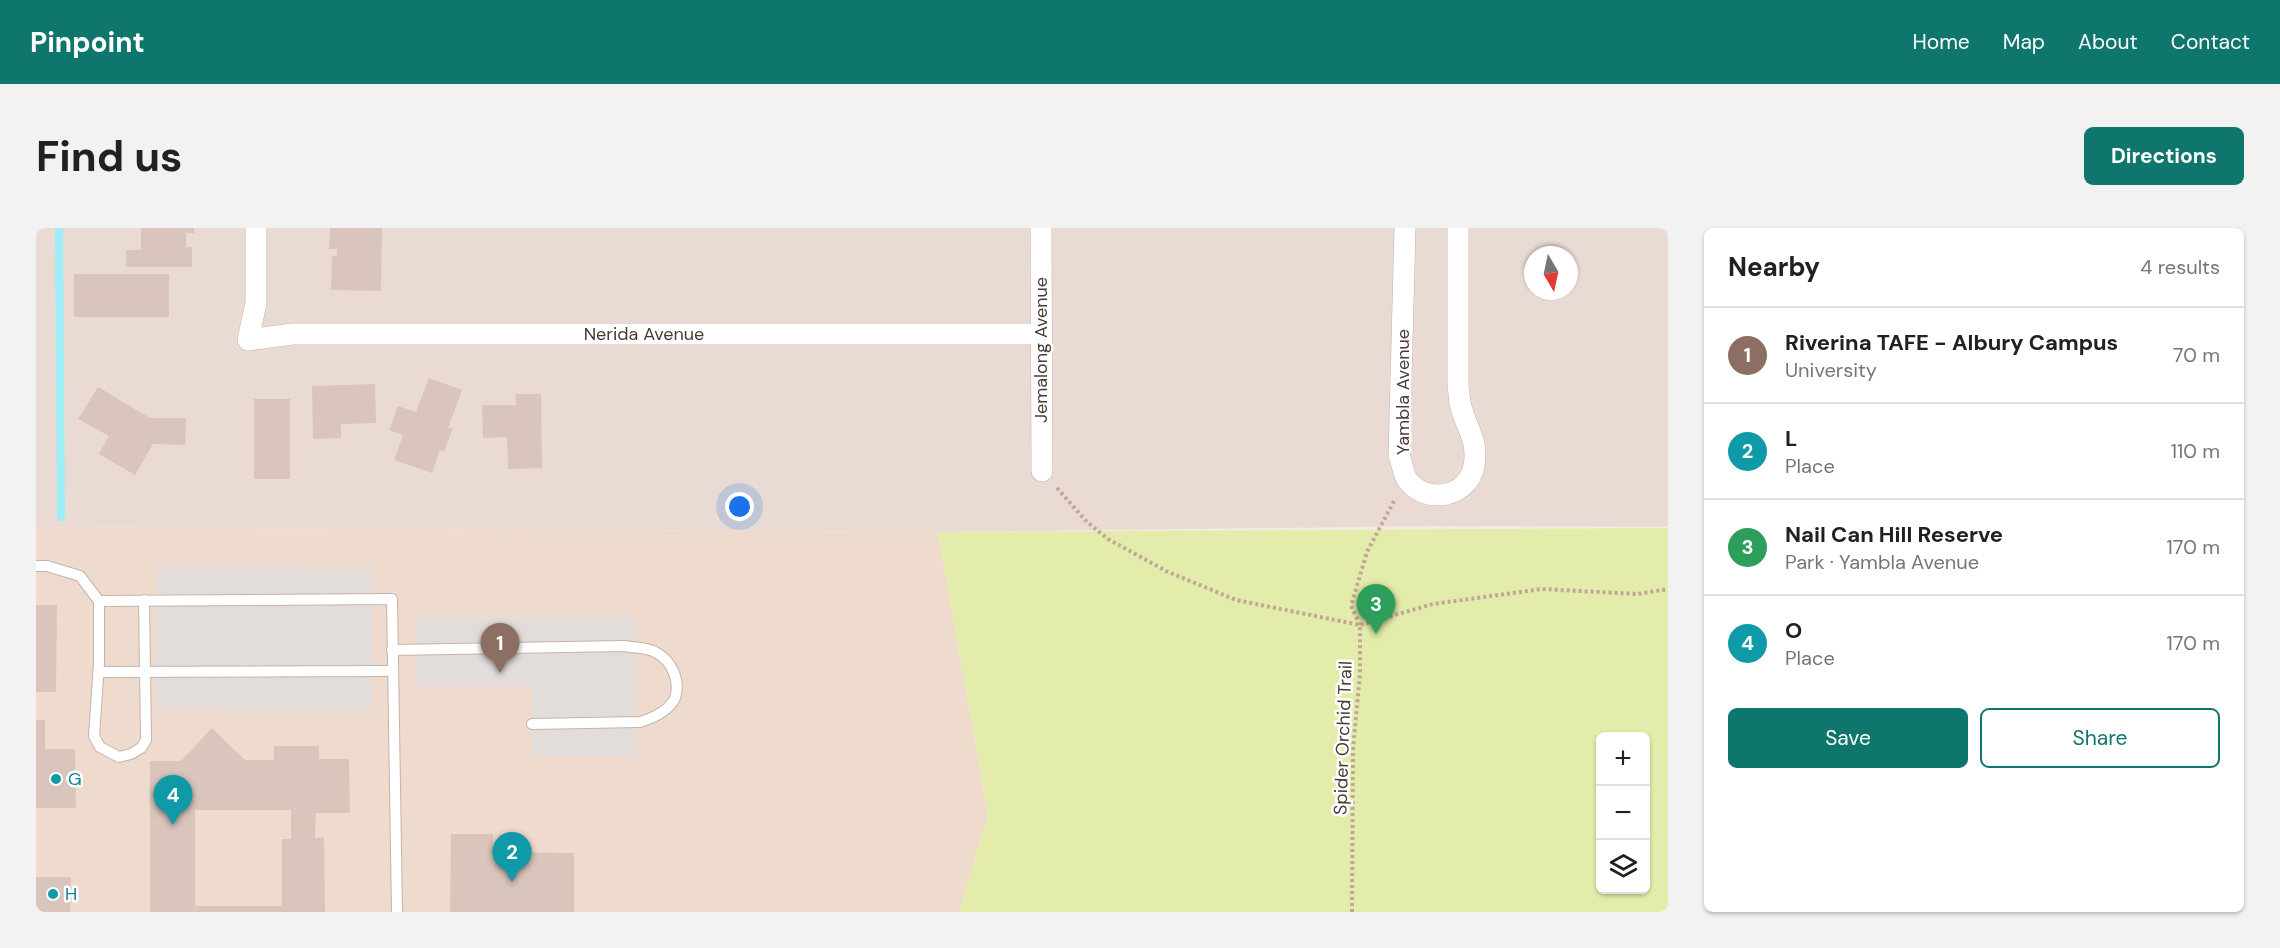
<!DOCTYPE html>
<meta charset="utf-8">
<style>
body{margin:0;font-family:"DM Sans",sans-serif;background:#f2f2f2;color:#202124}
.controls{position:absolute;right:18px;bottom:18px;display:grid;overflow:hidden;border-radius:9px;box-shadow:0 2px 4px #0004}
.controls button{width:54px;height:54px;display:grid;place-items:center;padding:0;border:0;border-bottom:2px solid #e0e0e0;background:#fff;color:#202124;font:30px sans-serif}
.compass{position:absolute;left:1488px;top:18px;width:54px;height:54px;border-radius:50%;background:#fff;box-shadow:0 2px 4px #0004;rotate:171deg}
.you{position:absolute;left:704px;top:279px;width:21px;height:21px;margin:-15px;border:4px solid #fff;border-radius:50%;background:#1a73e8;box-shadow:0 0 0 9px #1a73e833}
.badge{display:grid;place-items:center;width:39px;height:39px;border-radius:50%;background:#0f766e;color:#fff;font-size:20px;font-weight:700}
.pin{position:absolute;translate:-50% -50px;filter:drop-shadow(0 2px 3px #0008)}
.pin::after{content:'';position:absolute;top:32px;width:21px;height:18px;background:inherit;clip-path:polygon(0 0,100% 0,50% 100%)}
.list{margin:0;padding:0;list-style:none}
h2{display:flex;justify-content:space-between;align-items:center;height:78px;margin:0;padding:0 24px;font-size:26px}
h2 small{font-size:20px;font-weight:400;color:#757577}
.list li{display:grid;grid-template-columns:39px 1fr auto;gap:18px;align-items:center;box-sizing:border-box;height:96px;padding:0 24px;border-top:2px solid #e0e0e0}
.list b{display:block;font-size:22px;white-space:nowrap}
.list p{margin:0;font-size:20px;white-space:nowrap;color:#757577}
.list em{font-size:20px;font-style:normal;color:#757577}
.actions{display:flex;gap:12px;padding:18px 24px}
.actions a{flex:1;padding:14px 0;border:2px solid #0f766e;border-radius:9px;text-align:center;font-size:21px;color:#0f766e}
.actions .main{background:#0f766e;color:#fff}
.icon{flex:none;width:33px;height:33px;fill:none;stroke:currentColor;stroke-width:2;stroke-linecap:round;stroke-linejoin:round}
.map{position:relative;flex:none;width:1632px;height:684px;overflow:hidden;border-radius:9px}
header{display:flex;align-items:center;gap:36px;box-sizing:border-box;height:84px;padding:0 30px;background:#0f766e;color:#fff}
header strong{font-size:28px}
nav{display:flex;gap:33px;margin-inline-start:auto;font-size:21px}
.intro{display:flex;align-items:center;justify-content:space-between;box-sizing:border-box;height:144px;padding:0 36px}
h1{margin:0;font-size:42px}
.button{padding:15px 27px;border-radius:9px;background:#0f766e;color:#fff;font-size:21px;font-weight:700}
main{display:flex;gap:36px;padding:0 36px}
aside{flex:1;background:#fff;border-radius:9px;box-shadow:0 2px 4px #0004}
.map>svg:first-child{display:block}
.residential{fill:#e9dbd3;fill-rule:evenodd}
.education{fill:#efdbce}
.green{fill:#e4ecab;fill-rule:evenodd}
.parking{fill:#e2dddb}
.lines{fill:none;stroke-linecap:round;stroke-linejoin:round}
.stream{stroke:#9deef6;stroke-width:8}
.building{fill:#dac5bd;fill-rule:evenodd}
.service-casing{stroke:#c4b3aa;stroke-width:12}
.minor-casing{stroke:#c4b3aa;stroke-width:22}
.path{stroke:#c4a697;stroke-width:4;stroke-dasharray:3 3;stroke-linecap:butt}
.service{stroke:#fff;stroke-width:10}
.minor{stroke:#fff;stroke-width:21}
.culture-dot{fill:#0f9aa8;stroke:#fff;stroke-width:2}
.labels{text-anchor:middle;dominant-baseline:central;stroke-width:5;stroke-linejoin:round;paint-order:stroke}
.street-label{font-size:18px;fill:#483a34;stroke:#fff}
.culture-label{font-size:18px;fill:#0d838f;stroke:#fff;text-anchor:start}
</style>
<header>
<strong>Pinpoint</strong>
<nav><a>Home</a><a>Map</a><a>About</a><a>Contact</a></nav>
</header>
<div class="intro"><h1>Find us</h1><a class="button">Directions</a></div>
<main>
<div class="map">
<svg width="1632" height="684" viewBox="0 0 1632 684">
<rect width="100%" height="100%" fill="#f4ebe6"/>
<path class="residential" d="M0 0H1632V299L1413 298 902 304 0 299ZM1497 27H1533V63H1497Z"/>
<polygon class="education" points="0,299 902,304 952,587 923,684 0,684"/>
<path class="green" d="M1632 300V684H923L952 587 902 304ZM1564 508H1610V662H1564Z"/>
<g class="parking">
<polygon points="121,339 337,340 336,482 120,481"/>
<polygon points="381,388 599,389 599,529 496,528 496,458 381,458"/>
</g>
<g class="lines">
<polyline class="stream" points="23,0 25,289"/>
</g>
<g class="building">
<polygon points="105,0 158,0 158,5 150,5 150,19 156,19 156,39 90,39 90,22 105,22"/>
<polygon points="294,0 346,0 345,63 295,62 296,28 301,28 301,21 293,21"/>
<rect x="38" y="46" width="95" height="43"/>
<polygon points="393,150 426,162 412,200 417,200 408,223 404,222 396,245 358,232 367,207 353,202 362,178 380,184"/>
<polygon points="339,156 340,195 305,196 305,210 277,211 276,158"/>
<polygon points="62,159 114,190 150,190 149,217 117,216 99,247 63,226 73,208 42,191"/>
<polygon points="479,166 505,166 506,240 472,241 471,209 447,210 446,177 480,177"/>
<rect x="218" y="171" width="36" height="80"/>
<polygon points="0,377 21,377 20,464 0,464"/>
<polygon points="0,492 9,492 9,521 39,521 40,580 0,580"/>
<path d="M176 500 209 532H238V518H283V531H313L314 585H280L279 610 288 609 289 684H114V533H145ZM159 582H255V611H246V678H159Z"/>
<polygon points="415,606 457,606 457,624 538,625 538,684 414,684"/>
<polygon points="0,649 35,649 34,684 0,684"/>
</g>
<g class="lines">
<g class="service-casing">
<g id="service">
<polyline points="0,338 11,338 44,348 63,373 356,371 361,684"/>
<polyline points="63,373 63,435 58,508 64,519 83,529 95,526 105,520 110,512 108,372"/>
<path d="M356 422 588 418C598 420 612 419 621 425 635 433 645 452 639 470 633 483 617 490 604 494L496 496"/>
<polyline points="63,444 357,443"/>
</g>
</g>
<g class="minor-casing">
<g id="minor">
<polyline points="220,0 220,75 212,112 257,106 1004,106"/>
<polyline points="1005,0 1006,243"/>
<path d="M1369 0 1363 227C1366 234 1367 247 1372 253 1392 277 1432 269 1438 238 1443 211 1429 199 1424 175 1423 169 1423 163 1422 157V0"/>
</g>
</g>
<g class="path">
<polyline points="1021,260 1051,294 1072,311 1130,343 1200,372 1324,397"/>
<polyline points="1324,397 1315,378 1331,324 1359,271"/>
<polyline points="1316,684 1317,521 1324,446 1324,397 1397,376 1506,361 1601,366 1632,361"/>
</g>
<use href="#service" class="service"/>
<use href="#minor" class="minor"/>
</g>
<g class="culture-dot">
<circle cx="20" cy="551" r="6"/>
<circle cx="17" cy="666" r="6"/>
</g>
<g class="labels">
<g class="street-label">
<text x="608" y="106">Nerida Avenue</text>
<text transform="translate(1005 122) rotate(-90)">Jemalong Avenue</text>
<text transform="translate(1367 164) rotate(-90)">Yambla Avenue</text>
<text transform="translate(1307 510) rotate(-88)">Spider Orchid Trail</text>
</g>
<g class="culture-label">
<text x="32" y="551">G</text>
<text x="29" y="666">H</text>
</g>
</g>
</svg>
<div class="controls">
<button>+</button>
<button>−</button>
<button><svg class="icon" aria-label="layers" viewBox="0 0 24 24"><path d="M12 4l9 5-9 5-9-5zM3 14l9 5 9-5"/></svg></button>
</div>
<svg class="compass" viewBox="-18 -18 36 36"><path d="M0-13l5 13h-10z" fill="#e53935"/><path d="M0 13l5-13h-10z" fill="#757577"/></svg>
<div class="you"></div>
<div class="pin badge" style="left:464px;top:445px;background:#8d6e63">1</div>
<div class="pin badge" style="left:476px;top:654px;background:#0f9aa8">2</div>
<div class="pin badge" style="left:1340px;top:406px;background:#2e9e5b">3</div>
<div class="pin badge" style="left:137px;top:597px;background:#0f9aa8">4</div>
</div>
<aside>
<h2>Nearby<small>4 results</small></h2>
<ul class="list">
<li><span class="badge" style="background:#8d6e63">1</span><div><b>Riverina TAFE - Albury Campus</b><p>University</p></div><em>70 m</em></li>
<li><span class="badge" style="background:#0f9aa8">2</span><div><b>L</b><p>Place</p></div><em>110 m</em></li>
<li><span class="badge" style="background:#2e9e5b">3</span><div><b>Nail Can Hill Reserve</b><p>Park · Yambla Avenue</p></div><em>170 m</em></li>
<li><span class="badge" style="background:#0f9aa8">4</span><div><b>O</b><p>Place</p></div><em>170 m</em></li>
</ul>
<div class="actions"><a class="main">Save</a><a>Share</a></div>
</aside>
</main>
